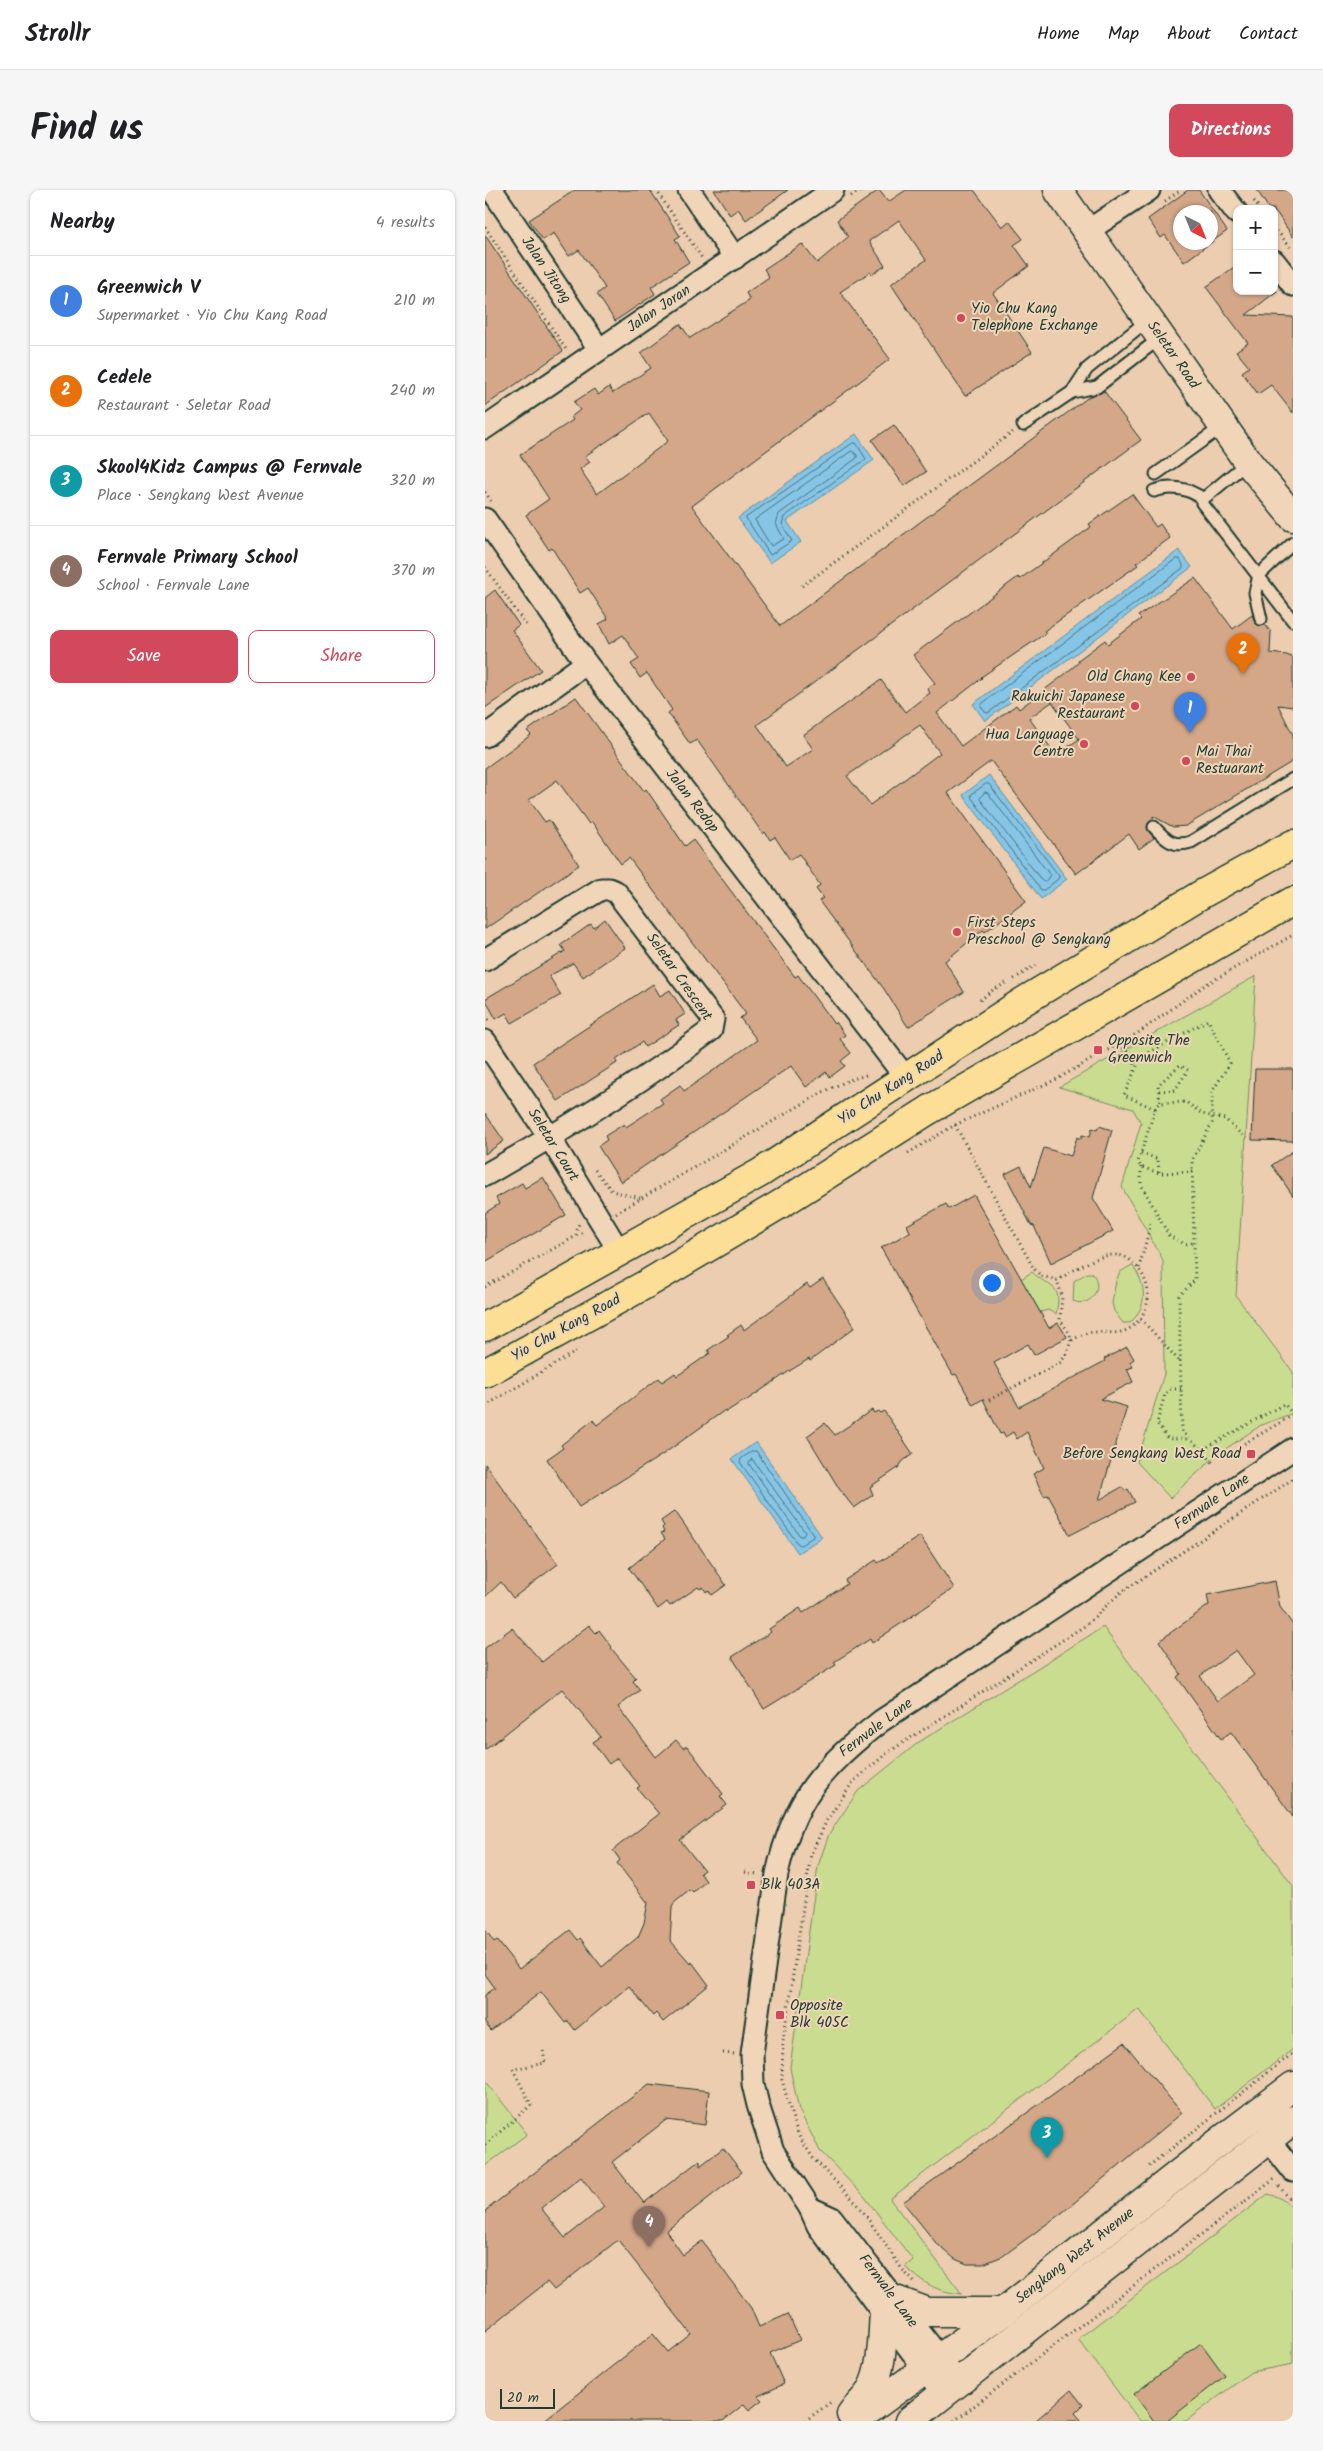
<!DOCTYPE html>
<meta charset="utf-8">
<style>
body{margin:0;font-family:Kalam,sans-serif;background:#f6f6f6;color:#202124}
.controls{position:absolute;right:15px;top:15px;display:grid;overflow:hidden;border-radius:10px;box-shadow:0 1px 4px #0004}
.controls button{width:45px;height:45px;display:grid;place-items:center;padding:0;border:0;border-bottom:1px solid #e0e0e0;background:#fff;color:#202124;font:25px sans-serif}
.compass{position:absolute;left:688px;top:15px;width:45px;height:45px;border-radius:50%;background:#fff;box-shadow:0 1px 4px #0004;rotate:137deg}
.scale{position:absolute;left:15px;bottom:12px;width:55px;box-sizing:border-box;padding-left:5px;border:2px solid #1f3d34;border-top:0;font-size:14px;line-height:18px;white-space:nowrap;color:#1f3d34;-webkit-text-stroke:4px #f1d5b8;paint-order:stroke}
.you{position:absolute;left:506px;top:1092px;width:18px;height:18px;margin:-12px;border:4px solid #fff;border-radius:50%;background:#1a73e8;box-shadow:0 0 0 8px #1a73e833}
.badge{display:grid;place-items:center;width:32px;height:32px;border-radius:50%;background:#d1495b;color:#fff;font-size:16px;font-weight:700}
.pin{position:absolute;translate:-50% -41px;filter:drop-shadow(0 1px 2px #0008)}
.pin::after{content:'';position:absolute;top:26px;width:18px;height:15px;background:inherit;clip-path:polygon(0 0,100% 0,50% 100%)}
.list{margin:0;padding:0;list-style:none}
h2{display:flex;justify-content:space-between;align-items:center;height:65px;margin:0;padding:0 20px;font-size:21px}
h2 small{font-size:16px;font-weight:400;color:#757577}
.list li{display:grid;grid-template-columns:32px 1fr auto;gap:15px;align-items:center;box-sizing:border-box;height:90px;padding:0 20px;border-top:1px solid #e0e0e0}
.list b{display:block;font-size:19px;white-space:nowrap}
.list p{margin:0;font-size:16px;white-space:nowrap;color:#757577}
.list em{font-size:16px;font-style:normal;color:#757577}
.actions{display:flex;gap:10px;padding:15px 20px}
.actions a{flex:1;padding:11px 0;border:1px solid #d1495b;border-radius:10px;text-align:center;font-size:18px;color:#d1495b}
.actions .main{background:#d1495b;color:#fff}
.map{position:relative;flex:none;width:808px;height:2231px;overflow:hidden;border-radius:10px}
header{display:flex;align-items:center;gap:30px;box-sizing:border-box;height:70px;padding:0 25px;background:#fff;border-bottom:1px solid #e0e0e0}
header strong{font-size:24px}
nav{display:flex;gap:28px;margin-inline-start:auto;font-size:18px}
.intro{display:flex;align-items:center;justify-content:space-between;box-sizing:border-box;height:120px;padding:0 30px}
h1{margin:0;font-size:35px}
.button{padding:12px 22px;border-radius:10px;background:#d1495b;color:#fff;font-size:18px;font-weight:700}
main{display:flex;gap:30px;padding:0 30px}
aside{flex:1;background:#fff;border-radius:10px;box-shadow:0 1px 4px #0004}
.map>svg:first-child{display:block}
.green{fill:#cadc90;stroke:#748c62}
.water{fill:#86c5e6;stroke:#5d8f9f}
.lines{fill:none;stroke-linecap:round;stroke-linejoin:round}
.shore{stroke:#48737b;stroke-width:1}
.building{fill:#d3a788;stroke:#1f3d34;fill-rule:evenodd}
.lane-casing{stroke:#1f3d34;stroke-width:15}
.street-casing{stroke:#1f3d34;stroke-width:25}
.secondary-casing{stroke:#1f3d34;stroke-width:31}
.primary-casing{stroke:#1f3d34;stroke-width:31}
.path{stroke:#1f3d34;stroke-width:3;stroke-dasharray:1 4;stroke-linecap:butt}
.lane{stroke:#f1d5b8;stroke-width:11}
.street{stroke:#f1d5b8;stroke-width:21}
.secondary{stroke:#f1d5b8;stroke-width:28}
.primary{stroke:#fcde96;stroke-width:28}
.poi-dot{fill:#d1495b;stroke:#f1d5b8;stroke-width:2}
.labels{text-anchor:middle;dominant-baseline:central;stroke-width:4;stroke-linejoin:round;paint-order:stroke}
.street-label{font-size:15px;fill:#1f3d34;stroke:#f1d5b8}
.poi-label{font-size:15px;fill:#1f3d34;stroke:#f1d5b8;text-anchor:start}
</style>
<header>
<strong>Strollr</strong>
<nav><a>Home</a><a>Map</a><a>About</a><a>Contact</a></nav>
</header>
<div class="intro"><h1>Find us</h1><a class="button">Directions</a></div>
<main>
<aside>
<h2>Nearby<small>4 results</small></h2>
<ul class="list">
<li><span class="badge" style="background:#3f7fe0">1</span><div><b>Greenwich V</b><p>Supermarket · Yio Chu Kang Road</p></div><em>210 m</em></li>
<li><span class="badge" style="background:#e8710a">2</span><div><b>Cedele</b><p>Restaurant · Seletar Road</p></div><em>240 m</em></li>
<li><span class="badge" style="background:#0f9aa8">3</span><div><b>Skool4Kidz Campus @ Fernvale</b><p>Place · Sengkang West Avenue</p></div><em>320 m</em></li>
<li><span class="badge" style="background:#8d6e63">4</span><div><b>Fernvale Primary School</b><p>School · Fernvale Lane</p></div><em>370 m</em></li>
</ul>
<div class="actions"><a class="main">Save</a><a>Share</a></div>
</aside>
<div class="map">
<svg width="808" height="2231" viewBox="0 0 808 2231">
<rect width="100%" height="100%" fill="#eccdaf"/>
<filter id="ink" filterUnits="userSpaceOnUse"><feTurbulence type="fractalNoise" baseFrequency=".02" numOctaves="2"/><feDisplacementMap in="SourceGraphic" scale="10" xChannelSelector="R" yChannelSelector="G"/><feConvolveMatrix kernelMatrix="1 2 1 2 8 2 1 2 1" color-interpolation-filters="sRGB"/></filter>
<g filter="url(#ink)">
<g class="green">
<polygon points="771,786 751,1106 808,1182 808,1223 776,1235 733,1264 685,1308 652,1272 679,1184 678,1070 637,997 656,933 648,919 574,897"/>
<path d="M647 1075C662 1095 663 1116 645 1133H638L629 1121 627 1113 631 1091 635 1082Z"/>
<path d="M547 1082C565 1099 578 1093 571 1124L563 1120 555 1122 536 1089Z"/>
<path d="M602 1083H607C619 1096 607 1119 588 1111L589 1091Z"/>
<path d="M618 1437 808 1696V1859L730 1919 654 1819 405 2009 477 2104C449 2101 441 2094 420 2077L428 2070 379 2006 335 1961 314 1920 305 1878 333 1676 344 1644 373 1601 434 1552Z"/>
<polygon points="0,1890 42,1944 0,1976"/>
<polygon points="783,2004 793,2007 808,2017 808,2174 766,2182 701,2231 655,2231 593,2149"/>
</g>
<g class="water">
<polygon points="371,244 389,270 302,331 316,352 285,373 253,328"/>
<polygon points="694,360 707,377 500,531 488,514"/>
<polygon points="504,585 582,689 556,709 478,605"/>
<polygon points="271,1252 337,1347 313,1363 247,1269"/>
</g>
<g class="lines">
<g class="shore">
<polygon points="368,253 371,253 381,269 299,327 297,334 307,351 285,365 261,328"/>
<polygon points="367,261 372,265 372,268 294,324 291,334 299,349 286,356 270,330"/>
<polygon points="691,369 695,369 698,375 698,378 503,523 500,522 496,517 497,514"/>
<polygon points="501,594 504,594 574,686 573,689 559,700 556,700 486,607 487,604"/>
<polygon points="500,602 503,603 565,685 560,692 557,691 495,609"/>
<polygon points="268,1261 271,1261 328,1344 328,1347 316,1355 313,1354 255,1272 256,1269"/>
<polygon points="267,1269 320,1342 318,1346 315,1346 264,1274"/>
</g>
</g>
<g class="building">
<polygon points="90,0 165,0 195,46 190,49 204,72 166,97 170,104 130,131 112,104 120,98 94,60 84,66 69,43 58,50 44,30"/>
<polygon points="229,0 303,0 261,30 253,19 245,25"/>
<path d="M394 0 403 12 421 0H489L517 37 524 31 538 49 529 55 544 76 508 103 547 162 480 206 406 94 441 70 414 30 384 51 400 76 387 84 385 82 355 102 405 169 207 316 295 436 605 206 619 201 656 250 272 535 301 577 328 559 318 545 396 490 420 522 445 503 442 498 450 493 428 465 533 387 535 389 606 337 604 334 647 304 671 337 675 334 685 348 651 373 653 375 559 441 561 443 496 487 497 488 452 523 476 556 531 515 534 519 579 485 594 472 593 470 620 450 623 454 656 429 653 426 710 388 748 439 767 425 771 434 780 435 786 442 785 463 802 465 808 468V517L793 515 808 545V568L805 573 701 636 688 637 668 626V630L664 632 662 638 669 648 654 659 644 644 591 684 506 571 463 603 541 711 500 742 498 740 460 771 479 802 423 837 399 799 334 711 338 708 331 699 335 695 314 664 305 670 290 647 285 650 280 642 278 644 212 550 205 554 183 523 187 520 162 483 155 488 146 474 154 469 138 445 124 454 114 434 123 429 103 398 95 403 67 358 64 360 41 325 64 309 35 265 88 230 86 227 95 220 89 212 109 199 113 205 124 197 128 203 166 178 156 163 195 134 205 148 265 110 261 103 284 87 279 79 317 54 332 73 363 47 352 30ZM164 223 183 251 112 304 95 279 105 272 100 266ZM567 512 594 549 571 565 544 528ZM435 535 455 563 385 615 362 586Z"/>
<path d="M703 0H714L742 41 699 72 680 45 676 48 663 29ZM696 22H726V52H696Z"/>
<polygon points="772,0 808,0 808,47 791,22 789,23 789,19 784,19"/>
<polygon points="0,45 78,161 0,216"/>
<polygon points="752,75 752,101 792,101 761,125 808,127 808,223 786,195 773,204 757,182 764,177 751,161 763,153 721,97"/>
<polygon points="409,235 441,282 419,296 387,250"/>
<polygon points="10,400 34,435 27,440 56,480 0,518 0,408"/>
<polygon points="91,507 159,601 161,599 200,656 208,650 310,787 313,785 349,834 351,832 360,845 355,849 366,863 356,871 360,876 345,887 341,882 321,897 306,876 136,992 113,956 122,950 120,946 139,934 141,937 178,913 175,909 195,895 199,901 272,850 255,828 261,824 144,668 136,674 107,632 104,634 72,590 44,610 60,632 64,630 94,675 0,739 0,578 46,545 42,541"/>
<polygon points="120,729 140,758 98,787 88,773 64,786 76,805 27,833 21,823 11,829 0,809 80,761 76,755 106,734 109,738"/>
<polygon points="168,794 175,806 185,800 200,824 191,830 194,835 160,857 157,852 131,870 132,873 73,911 48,873"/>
<polygon points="770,879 808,879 808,951 767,950"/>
<polygon points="0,923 19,951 0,964"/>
<polygon points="614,936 627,940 608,1008 628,1041 566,1073 549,1036 546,1035 520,984 536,976 546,997 559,958 586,966 592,947 596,949 597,945 605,947 607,938 612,940"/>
<polygon points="808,961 808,1006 787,975"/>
<polygon points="58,987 81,1025 0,1072 0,1023 14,1014 11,1008 37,993 40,998"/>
<polygon points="489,1005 564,1138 573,1133 582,1147 549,1165 543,1154 509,1173 534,1217 620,1171 619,1169 642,1157 649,1169 645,1172 648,1177 642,1179 648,1192 615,1209 642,1217 614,1310 637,1297 640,1301 643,1299 650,1312 585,1345 563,1305 559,1306 548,1284 559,1278 542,1242 532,1249 528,1242 520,1247 518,1243 515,1244 498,1209 488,1215 471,1184 468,1185 396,1058 425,1042 422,1035 461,1014 464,1019"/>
<polygon points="338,1089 370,1137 325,1171 324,1169 306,1180 259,1212 258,1211 241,1222 240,1220 177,1265 94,1317 62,1269 78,1258 76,1255 108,1230 112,1235 174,1188 177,1192 190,1183 192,1186 225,1163 223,1160 244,1146 242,1145 256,1135 259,1140 322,1094 325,1098"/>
<polygon points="387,1220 389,1223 393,1221 395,1223 399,1221 428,1264 418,1271 413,1278 385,1297 388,1305 369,1318 355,1300 322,1246 340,1233 350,1245"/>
<polygon points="0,1274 73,1374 28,1408 16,1392 0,1407"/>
<polygon points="190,1321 241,1395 227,1405 223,1400 221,1402 218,1397 215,1399 213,1397 185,1416 182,1412 173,1419 144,1378 180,1349 176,1343 179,1342 177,1338 179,1336 176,1331"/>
<polygon points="435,1346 469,1398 387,1453 385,1449 349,1472 351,1475 279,1519 247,1467 286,1442 284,1439 315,1418 318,1423 362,1394 360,1390 391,1370 393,1373"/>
<path d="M790 1391 795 1417 808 1435V1627L746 1542 736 1549 692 1487 696 1484 674 1451 724 1415 722 1405ZM751 1460 769 1485 733 1511 715 1486Z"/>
<polygon points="104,1435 111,1443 114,1440 127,1457 126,1458 151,1488 148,1491 155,1500 133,1517 171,1567 191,1550 198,1558 202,1556 238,1604 235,1606 242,1615 195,1650 219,1680 215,1683 221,1691 208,1703 205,1700 189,1713 187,1718 185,1750 206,1774 207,1772 224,1795 178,1832 171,1823 168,1826 144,1796 90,1840 83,1831 80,1833 56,1802 6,1841 0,1833 0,1805 10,1798 0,1784 0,1739 9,1752 12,1750 34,1779 85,1740 93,1750 95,1748 117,1777 153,1747 159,1733 163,1713 132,1673 135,1670 128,1660 174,1624 152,1598 155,1596 132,1568 124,1574 108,1552 116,1547 77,1499 0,1560 0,1458 27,1438 57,1472"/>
<polygon points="639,1853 697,1923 578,2022 518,2066 498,2074 482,2074 470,2069 451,2053 418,2012"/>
<path d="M164 1894 224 1901 220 1935 181 1930 127 1972 159 2013 215 1970V1976L238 1958 257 1982 181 2041 198 2065 217 2051 266 2118 274 2137 303 2124 315 2150 285 2163 299 2194 273 2206 277 2210 264 2220 259 2214 238 2231H58L168 2144 183 2162 206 2144 133 2050 69 2100 62 2092 0 2141V2021ZM96 1987 119 2017 80 2048 56 2018Z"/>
<polygon points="716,2153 740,2186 682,2231 669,2231 649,2204"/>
<polygon points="586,2200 598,2215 590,2223 597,2231 550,2231"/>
</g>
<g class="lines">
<g class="lane-casing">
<g id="lane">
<polyline points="587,202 602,179 663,130"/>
<polyline points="538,235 587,202 612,197 675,148"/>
<polyline points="763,272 718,309 717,313 808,431"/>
<polyline points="671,284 738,236"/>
<path d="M669 301C685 295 704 298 718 309"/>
<polyline points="776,429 770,403 774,385 808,353"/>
<path d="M669 637C680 649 688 658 706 652L808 589"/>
</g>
</g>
<g class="street-casing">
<g id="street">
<polyline points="7,0 114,159"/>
<polyline points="204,0 250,68"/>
<polyline points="734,0 752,23"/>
<polyline points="601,42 664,0"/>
<polyline points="789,71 808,95"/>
<polyline points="0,238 348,0"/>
<polyline points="0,329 101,473 421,888"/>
<polyline points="0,546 101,473"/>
<path d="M0 770 116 699H124L131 702 228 829 226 840C154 894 78 941 0 985"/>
<polyline points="0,851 65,948 134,1061"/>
<polyline points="783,1949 808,1981"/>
<polyline points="325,2018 347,2028 474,2193"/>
<path d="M459 2205 333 2036 325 2018 288 1961 273 1915 268 1894 267 1864 292 1684C308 1609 337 1577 396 1531L808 1259"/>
</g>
</g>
<g class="secondary-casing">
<g id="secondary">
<polyline points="573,0 763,272 808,327"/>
<polyline points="408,2109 443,2122 518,2122"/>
<path d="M366 2224C372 2216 381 2209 386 2200 398 2177 397 2149 399 2123"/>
<polyline points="369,2231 518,2122 738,1949 808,1896"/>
<polyline points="424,2231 808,1930"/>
</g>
</g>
<g class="primary-casing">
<g id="primary">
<polyline points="0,1137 275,983 539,811 717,704 808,654"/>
<polyline points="0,1183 165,1092 299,1012 444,920 808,711"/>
</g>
</g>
<g class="path">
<polyline points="171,0 217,68"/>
<polyline points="366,6 376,0"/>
<polyline points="680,11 696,0"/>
<polyline points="769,11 775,19"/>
<polyline points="0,37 82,161"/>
<polyline points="789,37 805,57"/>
<polyline points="0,302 6,311"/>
<polyline points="0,377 41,435"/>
<polyline points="317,396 528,242"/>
<polyline points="529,789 551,775"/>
<polyline points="495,810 508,800 521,793"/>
<polyline points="0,825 5,832"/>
<polyline points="634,854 645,864 651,877"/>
<polyline points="674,901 690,900 703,880 695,875 673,895 675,913"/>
<polyline points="670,919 639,905 656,867 723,830 745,873 727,902 727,933 707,970 710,1090 694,1106 697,1242 717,1260 799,1214 808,1224"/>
<path d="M470 935 549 1079 556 1086 572 1090C589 1081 611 1064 631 1065 638 1065 643 1068 648 1073 668 1091 668 1119 648 1136 635 1147 621 1141 607 1142 599 1143 592 1147 586 1151"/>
<polyline points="423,963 470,935 572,889 653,843 720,795 808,745"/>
<polyline points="656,963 673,969 674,983"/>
<polyline points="656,977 656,994 684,1046 700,1054 709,1053"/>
<polyline points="110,980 127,1001 155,1008"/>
<polyline points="708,982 674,983 656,977 653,972 670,919 675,913 701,912 717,924 740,929 761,949"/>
<polyline points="131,1023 338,902 364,890 381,885"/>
<polyline points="91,1045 94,1033"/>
<polyline points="654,1078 666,1033"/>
<polyline points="0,1097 100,1041"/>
<polyline points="656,1129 695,1172"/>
<polyline points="696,1199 685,1199 680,1204 672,1233 683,1249 704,1249"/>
<polyline points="504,1210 575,1173 581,1165 586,1151 585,1144 575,1130 577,1106 572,1090"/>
<polyline points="0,1216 94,1160"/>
<polyline points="755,1256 808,1225"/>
<polyline points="717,1260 729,1274"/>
<polyline points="260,1682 273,1684"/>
<polyline points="238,1863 250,1864"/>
<polyline points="0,1955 46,1915 28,1879 60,1873 58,1860"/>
<polyline points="664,1976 808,1863"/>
<polyline points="794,1996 808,2013"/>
<polyline points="429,2092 417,2079 375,2017 328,1968 315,1948 309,1933 297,1890 298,1851 326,1664 342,1630 368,1592 402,1563 601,1435 635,1403 808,1289"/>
<polyline points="320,2231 346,2212"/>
<polyline points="469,2231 791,1988"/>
</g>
<use href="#lane" class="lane"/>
<use href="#street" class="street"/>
<use href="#secondary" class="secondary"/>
<use href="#primary" class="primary"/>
</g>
</g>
<g class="poi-dot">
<circle cx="476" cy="128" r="5"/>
<circle cx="706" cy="487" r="5"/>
<circle cx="650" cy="516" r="5"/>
<circle cx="599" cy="554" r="5"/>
<circle cx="701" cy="571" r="5"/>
<circle cx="472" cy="742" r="5"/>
<rect x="608" y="855" width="10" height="10" rx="2.5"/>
<rect x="761" y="1259" width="10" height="10" rx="2.5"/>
<rect x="261" y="1690" width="10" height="10" rx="2.5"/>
<rect x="290" y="1820" width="10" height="10" rx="2.5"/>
</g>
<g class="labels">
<g class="street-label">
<text transform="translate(61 80) rotate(56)">Jalan Jitong</text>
<text transform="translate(174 119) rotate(-34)">Jalan Joran</text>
<text transform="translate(688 165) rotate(55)">Seletar Road</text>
<text transform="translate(207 611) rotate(52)">Jalan Redop</text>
<text transform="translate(194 787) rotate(55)">Seletar Crescent</text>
<text transform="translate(406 898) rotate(-33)">Yio Chu Kang Road</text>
<text transform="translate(68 955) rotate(58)">Seletar Court</text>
<text transform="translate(81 1138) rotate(-29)">Yio Chu Kang Road</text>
<text transform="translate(727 1312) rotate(-34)">Fernvale Lane</text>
<text transform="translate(391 1538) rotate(-37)">Fernvale Lane</text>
<text transform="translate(590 2066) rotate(-38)">Sengkang West Avenue</text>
<text transform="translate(403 2101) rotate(53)">Fernvale Lane</text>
</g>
<g class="poi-label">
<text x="486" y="119">Yio Chu Kang<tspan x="486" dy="17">Telephone Exchange</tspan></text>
<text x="696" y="487" text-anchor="end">Old Chang Kee</text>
<text x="640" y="507" text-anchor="end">Rakuichi Japanese<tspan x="640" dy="17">Restaurant</tspan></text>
<text x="589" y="545" text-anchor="end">Hua Language<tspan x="589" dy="17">Centre</tspan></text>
<text x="711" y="562">Mai Thai<tspan x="711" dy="17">Restuarant</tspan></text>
<text x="482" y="733">First Steps<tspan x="482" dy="17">Preschool @ Sengkang</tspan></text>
<text x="623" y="851">Opposite The<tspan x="623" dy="17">Greenwich</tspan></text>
<text x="756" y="1264" text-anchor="end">Before Sengkang West Road</text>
<text x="276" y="1695">Blk 403A</text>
<text x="305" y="1816">Opposite<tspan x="305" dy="17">Blk 405C</tspan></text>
</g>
</g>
</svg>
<div class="controls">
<button>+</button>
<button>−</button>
</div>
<svg class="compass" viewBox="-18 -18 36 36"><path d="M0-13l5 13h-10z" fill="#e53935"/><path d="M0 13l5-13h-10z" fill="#757577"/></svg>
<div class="scale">20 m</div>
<div class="you"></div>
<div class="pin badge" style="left:705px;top:543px;background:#3f7fe0">1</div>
<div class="pin badge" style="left:758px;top:484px;background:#e8710a">2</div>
<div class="pin badge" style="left:562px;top:1968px;background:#0f9aa8">3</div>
<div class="pin badge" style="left:164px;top:2057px;background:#8d6e63">4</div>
</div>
</main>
